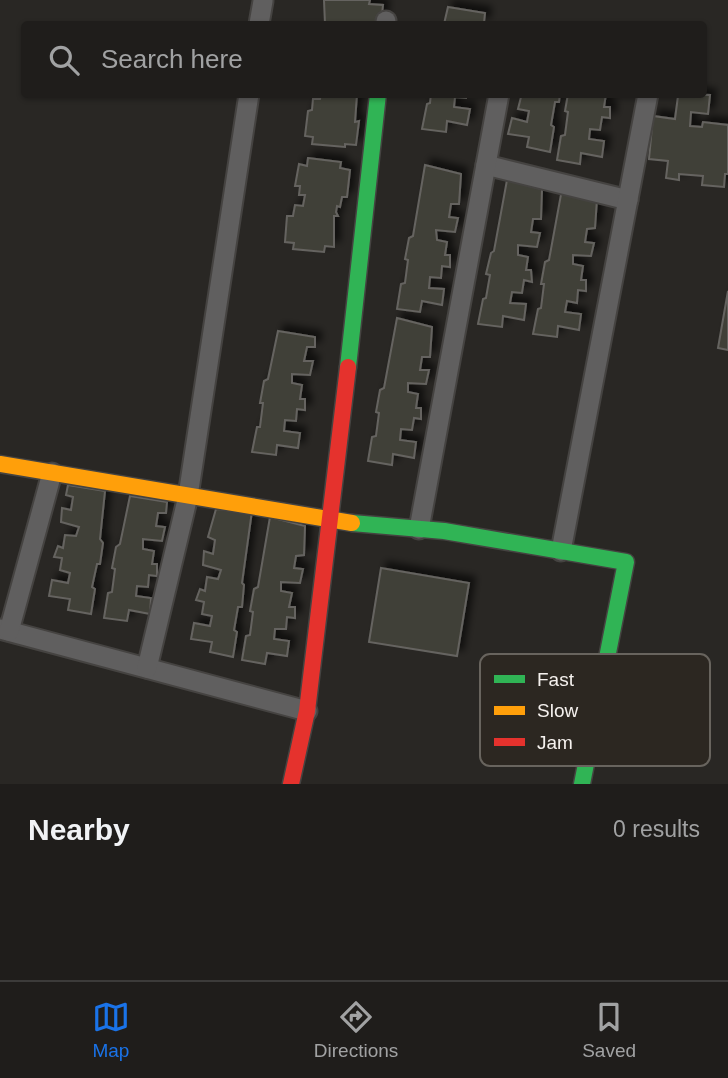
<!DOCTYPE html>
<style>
body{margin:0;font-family:Arial,sans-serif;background:#272624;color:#f1f3f6}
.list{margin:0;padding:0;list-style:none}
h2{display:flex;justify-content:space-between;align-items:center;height:91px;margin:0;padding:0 28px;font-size:30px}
h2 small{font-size:23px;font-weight:400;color:#a1a2a3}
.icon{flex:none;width:38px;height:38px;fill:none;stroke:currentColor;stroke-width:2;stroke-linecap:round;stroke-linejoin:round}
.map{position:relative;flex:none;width:728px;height:784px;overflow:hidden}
.search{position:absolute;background:#1f1d1b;box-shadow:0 2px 5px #0004;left:21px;right:21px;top:21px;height:77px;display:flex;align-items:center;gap:18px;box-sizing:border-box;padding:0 24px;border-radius:7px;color:#a1a2a3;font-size:26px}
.sheet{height:196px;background:#1f1d1b}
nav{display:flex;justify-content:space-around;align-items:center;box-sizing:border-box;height:98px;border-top:2px solid #3c3b3a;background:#1f1d1b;font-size:19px;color:#a1a2a3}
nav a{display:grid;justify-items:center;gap:4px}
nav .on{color:#1a73e8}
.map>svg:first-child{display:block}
.building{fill:#413f37;stroke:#656460;stroke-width:2;filter:url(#shadow)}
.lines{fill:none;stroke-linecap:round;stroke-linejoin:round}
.street-casing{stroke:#454341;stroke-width:23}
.fast-casing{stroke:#454341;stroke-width:19}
.slow-casing{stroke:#454341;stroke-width:19}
.jam-casing{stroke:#454341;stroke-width:19}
.street{stroke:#605f5f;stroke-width:19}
.fast{stroke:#30b455;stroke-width:16}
.slow{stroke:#ff9f0a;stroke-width:16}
.jam{stroke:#e5322d;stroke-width:16}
.key{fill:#2c2721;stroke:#68645e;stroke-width:2}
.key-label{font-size:19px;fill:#f5f1ee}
</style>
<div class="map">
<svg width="728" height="784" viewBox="0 0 728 784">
<defs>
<filter id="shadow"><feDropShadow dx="6" dy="-6" stdDeviation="3.5" flood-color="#0009"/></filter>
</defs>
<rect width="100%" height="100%" fill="#292724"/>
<g class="building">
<polygon points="324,0 370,0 369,4 383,5 381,23 325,24"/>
<polygon points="448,7 485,13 484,23 444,24"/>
<polygon points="321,94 357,94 355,122 359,121 356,145 345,144 345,147 312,144 313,137 305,136 308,111 312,110 313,99 320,99"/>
<polygon points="431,94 466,94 466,98 455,97 454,107 470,109 467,125 447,121 446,132 422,129 427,104 430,103"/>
<polygon points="514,94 560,94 559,102 555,102 551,125 554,127 550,152 527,147 529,137 508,134 512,118 527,122 529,111 518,109 521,97"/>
<polygon points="568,94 606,94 604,107 610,107 610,118 602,117 600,130 590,129 589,139 604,141 602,157 581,153 580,164 557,160 561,136 565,135 568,112 565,111"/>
<polygon points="667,94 710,95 708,114 691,112 690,126 702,127 703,122 728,125 728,174 725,174 724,187 702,185 703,176 679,174 679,180 666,178 668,161 649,159 653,116 675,119 678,96"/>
<polygon points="308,158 341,162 340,168 350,170 347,197 342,197 340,207 337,206 336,212 338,216 334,216 334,247 325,246 324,252 293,249 294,243 285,242 287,216 293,216 295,205 303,206 305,195 299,195 300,186 295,186 299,164 307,166"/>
<polygon points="425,165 461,174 459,204 451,204 449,217 458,218 455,232 436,230 437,240 447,242 445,255 450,255 450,267 442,266 441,278 430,277 429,288 444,289 442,305 422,301 420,312 397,309 401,284 405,283 408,260 405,259 409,238 413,236"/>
<polygon points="507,180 542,189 541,219 533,219 531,232 540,233 537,247 518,245 518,255 528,257 526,270 531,270 532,282 524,280 522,293 512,292 510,303 526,304 524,320 503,316 502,327 478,324 483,299 486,298 490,275 486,274 491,253 494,251"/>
<polygon points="562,189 597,199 595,228 587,229 585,242 594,243 591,256 573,255 573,264 583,266 581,280 586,280 586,291 578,290 577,303 567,301 565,312 581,314 579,330 558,326 557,337 533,334 538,309 541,308 544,284 541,284 545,262 549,260"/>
<polygon points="728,291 728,350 718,348"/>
<polygon points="397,318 432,327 430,357 422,357 420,370 429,370 426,384 408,383 408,392 418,394 416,408 421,408 421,419 414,418 412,430 401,429 400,440 416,442 414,458 393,454 392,465 368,461 372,437 376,436 379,413 376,412 380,390 384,388"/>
<polygon points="278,331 315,337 315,347 307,347 304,361 313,361 310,375 292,374 292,383 302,385 300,399 305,399 305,410 297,409 296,421 285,420 284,431 300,433 298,448 277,445 276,455 252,452 257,427 260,427 263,403 260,403 264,381 268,379"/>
<polygon points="68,485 105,491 100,539 103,543 100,564 97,564 92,587 95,589 91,614 68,610 70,599 49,596 52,580 68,583 70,573 60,570 62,558 54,557 58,546 63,548 65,535 76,536 79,527 61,522 62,508 71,510 73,497 66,495"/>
<polygon points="130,496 167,502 166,513 158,513 156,526 165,527 162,541 143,539 143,549 154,551 152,564 157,564 157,576 149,575 148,587 137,586 136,596 151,598 150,614 129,610 127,621 104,618 108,593 112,592 115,569 112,568 116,547 120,544"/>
<polygon points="216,509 252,511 242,583 244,585 242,607 238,607 234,630 237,632 233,657 210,652 212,642 191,639 194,623 210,626 212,616 202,614 204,602 196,600 200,589 205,591 207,577 218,579 221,570 203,565 204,551 213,554 215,540 208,537"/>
<polygon points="270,517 305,526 304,555 296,556 294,568 303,569 300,583 281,582 281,591 292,593 289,607 295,607 295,618 287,617 286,629 275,629 274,639 289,641 287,656 267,653 265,664 242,660 246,636 250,635 253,612 250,611 254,589 258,587"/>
<polygon points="381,568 469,583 457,656 369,642"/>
</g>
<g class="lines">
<g class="street-casing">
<g id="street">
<polyline points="259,24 263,1"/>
<polyline points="386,24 386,21"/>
<polyline points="486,165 628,200"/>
<polyline points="419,529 499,94"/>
<polyline points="561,551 648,94"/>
<polyline points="0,629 307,711"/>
<polyline points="9,631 52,473"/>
<polyline points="147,668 188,496 249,94"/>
</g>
</g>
<g class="fast-casing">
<g id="fast">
<polyline points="348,367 378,94"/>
<polyline points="352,523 444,531 626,562 582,784"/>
</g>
</g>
<g class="slow-casing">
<polyline id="slow" points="0,464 352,523"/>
</g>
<g class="jam-casing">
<polyline id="jam" points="291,784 307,711 348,367"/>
</g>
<use href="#street" class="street"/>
<use href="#fast" class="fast"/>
<use href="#slow" class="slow"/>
<use href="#jam" class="jam"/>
</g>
<rect x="480" y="654" width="230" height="112" rx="10" class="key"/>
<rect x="494" y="675" width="31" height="8" fill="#30b455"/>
<rect x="494" y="706" width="31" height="9" fill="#ff9f0a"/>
<rect x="494" y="738" width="31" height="8" fill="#e5322d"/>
<g class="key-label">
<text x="537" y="686">Fast</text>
<text x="537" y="717">Slow</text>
<text x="537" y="749">Jam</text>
</g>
</svg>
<div class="search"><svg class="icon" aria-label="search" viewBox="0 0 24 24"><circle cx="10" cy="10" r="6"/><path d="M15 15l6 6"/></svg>Search here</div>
</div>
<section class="sheet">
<h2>Nearby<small>0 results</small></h2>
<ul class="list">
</ul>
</section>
<nav>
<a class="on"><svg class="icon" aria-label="map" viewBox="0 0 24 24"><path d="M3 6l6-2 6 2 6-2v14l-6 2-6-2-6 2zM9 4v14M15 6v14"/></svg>Map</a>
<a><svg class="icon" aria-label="directions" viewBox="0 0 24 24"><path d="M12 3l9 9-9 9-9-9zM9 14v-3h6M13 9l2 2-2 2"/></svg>Directions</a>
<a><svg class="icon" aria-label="saved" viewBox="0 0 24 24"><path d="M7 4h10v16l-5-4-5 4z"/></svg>Saved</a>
</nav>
